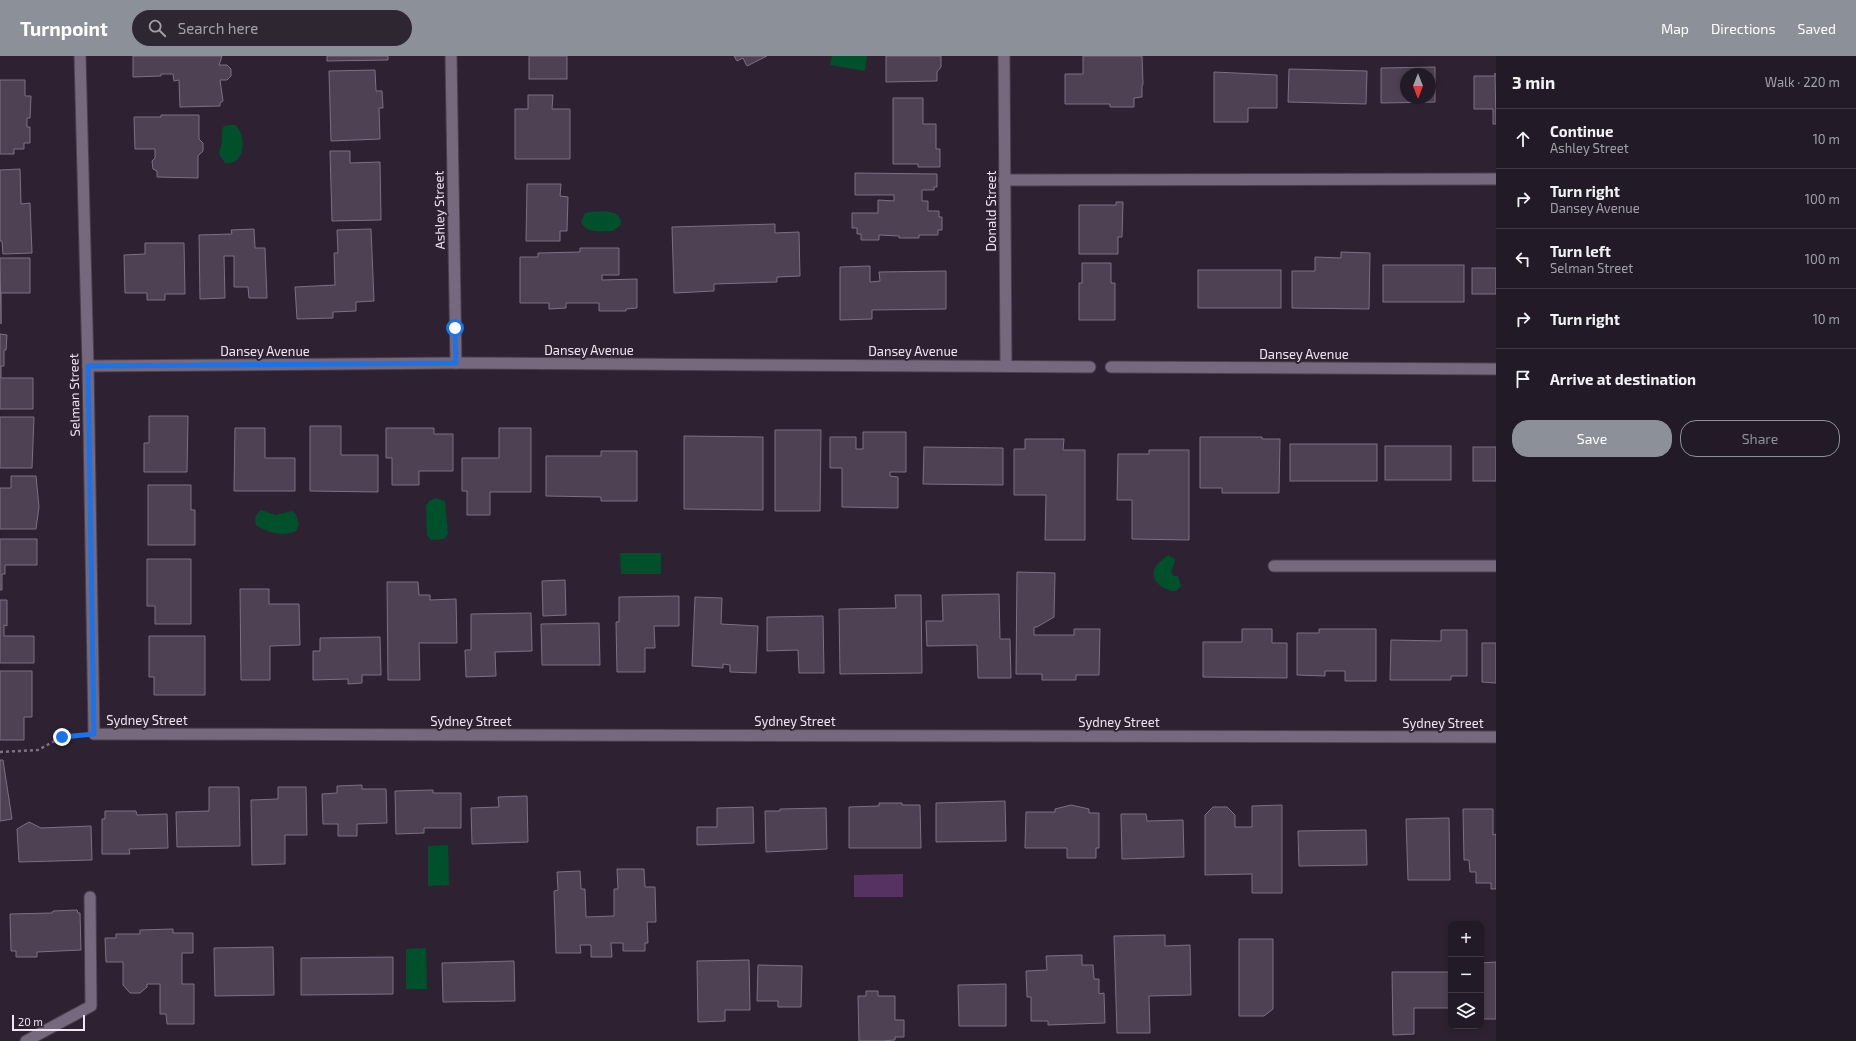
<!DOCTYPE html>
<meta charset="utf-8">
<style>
body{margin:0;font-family:"Exo 2",sans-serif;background:#2e2732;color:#f1f3f6}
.controls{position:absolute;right:12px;bottom:12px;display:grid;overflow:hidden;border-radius:8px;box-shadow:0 2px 6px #0003}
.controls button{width:36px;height:36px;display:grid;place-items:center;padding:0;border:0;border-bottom:1px solid #3f3843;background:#221a26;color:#f1f3f6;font:20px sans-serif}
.compass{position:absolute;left:1400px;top:12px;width:36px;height:36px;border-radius:50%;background:#221a26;box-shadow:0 2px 6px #0003;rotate:180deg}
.scale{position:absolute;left:12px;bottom:10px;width:73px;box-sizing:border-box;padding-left:4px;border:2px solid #efe6f2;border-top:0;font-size:11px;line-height:14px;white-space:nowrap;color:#efe6f2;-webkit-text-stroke:3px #2e2232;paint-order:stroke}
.stop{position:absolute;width:12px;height:12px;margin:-9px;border:3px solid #1a73e8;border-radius:50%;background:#fff}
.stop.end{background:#1a73e8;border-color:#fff;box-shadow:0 1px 4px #0008}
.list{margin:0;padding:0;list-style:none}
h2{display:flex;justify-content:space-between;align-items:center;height:52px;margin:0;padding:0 16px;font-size:17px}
h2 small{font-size:13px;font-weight:400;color:#a2a1a7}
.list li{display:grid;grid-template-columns:26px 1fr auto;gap:12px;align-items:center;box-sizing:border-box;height:60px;padding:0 16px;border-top:1px solid #3f3843}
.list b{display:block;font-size:15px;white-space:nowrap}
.list p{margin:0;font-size:13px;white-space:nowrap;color:#a2a1a7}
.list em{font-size:13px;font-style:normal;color:#a2a1a7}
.actions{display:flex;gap:8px;padding:12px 16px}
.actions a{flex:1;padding:9px 0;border:1px solid #8c9099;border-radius:16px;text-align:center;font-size:14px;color:#8c9099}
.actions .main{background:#8c9099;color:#fff}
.icon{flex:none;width:22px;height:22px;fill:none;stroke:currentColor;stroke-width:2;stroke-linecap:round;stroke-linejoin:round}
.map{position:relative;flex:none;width:1496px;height:985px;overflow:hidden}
header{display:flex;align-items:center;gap:24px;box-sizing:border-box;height:56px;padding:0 20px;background:#8c9099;color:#fff}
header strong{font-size:19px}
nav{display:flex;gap:22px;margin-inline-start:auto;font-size:14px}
.search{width:280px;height:36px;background:#2e2732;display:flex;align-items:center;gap:10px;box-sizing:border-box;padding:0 14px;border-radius:22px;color:#a2a1a7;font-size:15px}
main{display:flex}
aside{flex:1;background:#221a26}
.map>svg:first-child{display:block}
.green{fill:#563263}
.water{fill:#00502b}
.building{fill:#4e4153;stroke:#7e6f83;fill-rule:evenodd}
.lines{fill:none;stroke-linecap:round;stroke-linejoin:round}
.service-casing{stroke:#4a404e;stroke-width:13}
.minor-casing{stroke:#4a404e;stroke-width:13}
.path{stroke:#7e7382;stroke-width:2.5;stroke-dasharray:3 3;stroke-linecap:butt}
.service{stroke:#77697d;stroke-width:11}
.minor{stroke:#77697d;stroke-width:11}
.route{stroke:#1a73e8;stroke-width:5}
.labels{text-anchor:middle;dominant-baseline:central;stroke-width:4;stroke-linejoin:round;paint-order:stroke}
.street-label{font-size:13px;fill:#efe6f2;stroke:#2e2232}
</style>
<header>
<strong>Turnpoint</strong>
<div class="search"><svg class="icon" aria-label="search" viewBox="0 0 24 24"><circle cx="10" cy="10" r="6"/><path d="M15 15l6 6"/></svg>Search here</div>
<nav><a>Map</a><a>Directions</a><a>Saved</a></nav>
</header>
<main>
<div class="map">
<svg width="1496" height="985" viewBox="0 0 1496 985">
<rect width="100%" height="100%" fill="#2e2232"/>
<polygon class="green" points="903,818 903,841 854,841 854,819"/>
<g class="water">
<polygon points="832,0 867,0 865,15 830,9"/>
<path d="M230 69H235C247 79 246 110 225 107L219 98 222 85V74L224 70Z"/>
<path d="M590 156C601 156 622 152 621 169L613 175C602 175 586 178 581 166L585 157Z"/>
<polygon points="436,442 445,445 448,478 444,483 431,484 427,479 426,450 429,445"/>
<path d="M261 454 276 459 292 455 296 459 299 468 296 475C282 481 269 477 256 469 254 462 256 458 261 454Z"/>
<polygon points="620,497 661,497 661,518 621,518"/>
<path d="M1168 499 1175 503C1175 510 1169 512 1173 520H1178L1181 530 1176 535C1165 536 1147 523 1156 510 1159 506 1164 502 1168 499Z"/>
<polygon points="448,789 449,829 428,830 428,790"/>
<polygon points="426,892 427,933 406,933 406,893"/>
</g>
<g class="building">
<polygon points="133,0 222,0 219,9 227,9 231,13 231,20 227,24 220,24 223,45 220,47 220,50 180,51 179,24 174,25 173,18 161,18 161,20 133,21"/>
<polygon points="327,0 388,0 388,4 327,5"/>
<rect x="529" y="0" width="38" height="23"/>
<polygon points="734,0 767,0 747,10 743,2 737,5"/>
<polygon points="886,0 941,0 941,11 937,16 937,25 886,26"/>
<polygon points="1083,0 1142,0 1143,28 1142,30 1142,41 1134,42 1134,51 1110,51 1110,48 1065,48 1065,18 1083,18"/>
<path d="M1435 11V46L1381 47V12ZM1406 18H1430V42H1406Z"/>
<polygon points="1289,13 1367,15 1366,48 1288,46"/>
<polygon points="375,14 376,35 382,35 383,52 379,52 380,83 331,85 329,15"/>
<polygon points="1214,16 1277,19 1277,52 1248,52 1248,66 1214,66"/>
<polygon points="1495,17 1496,68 1493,68 1493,53 1474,53 1474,20 1495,20"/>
<polygon points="0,24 25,24 25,40 31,40 30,62 27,62 27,71 30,71 30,87 24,87 24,93 14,93 14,98 0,98"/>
<polygon points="528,39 553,39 552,53 570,53 570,103 515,103 515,53 528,53"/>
<polygon points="893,42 923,42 923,68 936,68 936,93 940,93 940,111 918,111 918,108 893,108"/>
<polygon points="161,59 199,59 199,83 203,87 203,95 198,100 198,122 157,121 157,115 153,113 152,105 155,102 155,93 135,93 134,61 161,61"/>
<polygon points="330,95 350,95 350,107 380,106 381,164 332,165"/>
<polygon points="20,113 21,148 30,147 32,197 3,198 2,185 0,185 0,114"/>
<polygon points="855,117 937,118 937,131 934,131 934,134 922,134 922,145 928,145 928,155 939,155 939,161 942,161 942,174 938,174 938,179 919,179 919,182 899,182 899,180 879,179 879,184 861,184 861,178 857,178 857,172 852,172 852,157 878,157 878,144 894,145 894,139 855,139"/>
<polygon points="527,128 561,128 560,140 568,141 567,175 560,175 560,185 526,185"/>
<polygon points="1116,146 1123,146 1122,181 1118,181 1118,198 1079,198 1079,149 1116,149"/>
<polygon points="775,168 775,177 799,176 800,220 777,221 777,226 714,228 714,235 674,237 672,171"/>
<polygon points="254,173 255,192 265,192 267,242 249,242 248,231 234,231 234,200 224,200 225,242 200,243 199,179 232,178 231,174"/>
<polygon points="371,173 374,245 356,246 356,255 333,256 333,262 297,263 295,231 335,229 334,197 338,197 337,174"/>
<polygon points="145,187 184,187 185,238 165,238 165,244 147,244 147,237 125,237 124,199 145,198"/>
<polygon points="580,192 619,192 619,219 602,219 602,224 637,223 637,252 626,253 626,255 599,255 599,247 566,247 566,252 549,253 549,247 520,247 520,201 538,201 538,197 580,196"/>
<polygon points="1341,196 1370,197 1369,253 1292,252 1292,215 1315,215 1315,201 1341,202"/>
<polygon points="0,202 30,202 30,237 1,237 1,268"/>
<polygon points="1082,207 1111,207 1111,227 1115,227 1115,264 1079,264 1079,227 1082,227"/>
<rect x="1383" y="209" width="81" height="37"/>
<polygon points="870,210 870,226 880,225 879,216 946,215 946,253 872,254 872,263 840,264 840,211"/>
<rect x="1472" y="212" width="24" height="26"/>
<rect x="1198" y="214" width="83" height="38"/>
<polygon points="0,278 7,279 6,294 4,294 4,310 1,310 1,322 33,322 33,353 0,353"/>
<polygon points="149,360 188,360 187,416 144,416 144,387 149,387"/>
<polygon points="0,361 34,361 32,412 0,412"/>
<polygon points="310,370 341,370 341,399 378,399 378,436 310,435"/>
<polygon points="235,372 265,372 265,402 295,402 295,435 234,435"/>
<polygon points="386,372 434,372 434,378 453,378 453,415 419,415 419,429 392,429 392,402 386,402"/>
<polygon points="499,372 531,372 531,436 490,436 490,459 467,459 467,435 462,435 462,402 499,402"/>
<polygon points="775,374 821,374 820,455 775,455"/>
<polygon points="863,376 906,376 906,416 890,416 890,420 898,421 898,452 842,451 842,412 830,412 830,381 856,381 856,393 863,393"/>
<polygon points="684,380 763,381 763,454 684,453"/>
<polygon points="1200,381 1262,381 1262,383 1280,383 1279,437 1222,437 1222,432 1200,432"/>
<polygon points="1025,383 1064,383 1063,394 1085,394 1085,484 1045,484 1046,439 1014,439 1014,393 1025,393"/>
<rect x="1290" y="388" width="87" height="37"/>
<rect x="1385" y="390" width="66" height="34"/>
<polygon points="924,391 1003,392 1003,429 923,428"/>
<rect x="1473" y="391" width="23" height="34"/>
<polygon points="1149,394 1189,394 1189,484 1132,483 1132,444 1117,444 1118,398 1149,398"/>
<polygon points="601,395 637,395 637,445 601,445 601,441 546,440 546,400 601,400"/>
<polygon points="11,420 36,420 39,451 36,473 0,473 0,432 11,432"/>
<polygon points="148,429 191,429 191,454 195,454 195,489 148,489"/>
<polygon points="0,483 37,483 37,509 5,509 5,518 2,518 2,534 0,534"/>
<polygon points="147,503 191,503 191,568 155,568 155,550 147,550"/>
<polygon points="1017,516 1055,517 1054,561 1037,571 1034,571 1034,579 1074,579 1074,573 1100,573 1099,619 1076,619 1076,624 1042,624 1042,618 1016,618"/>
<polygon points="565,524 566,559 543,560 542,525"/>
<polygon points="387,526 418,526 419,539 430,539 430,544 456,543 457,587 419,587 420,624 388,624"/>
<polygon points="240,533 269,533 269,548 299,548 300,589 270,590 270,624 241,624"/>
<polygon points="999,538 1000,583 1010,583 1011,622 978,622 977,589 927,590 926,565 943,565 942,539"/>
<polygon points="895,539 921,539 922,617 840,618 839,553 896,552"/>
<polygon points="679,540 679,570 654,570 655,592 645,592 645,616 617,616 616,566 619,566 619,541"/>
<polygon points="695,541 722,542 721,568 758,570 756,617 730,616 730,609 723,608 723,612 692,610"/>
<polygon points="0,544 7,544 7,570 4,569 4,580 34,580 34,607 0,607"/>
<polygon points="531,557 532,595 495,596 496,620 466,621 465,594 471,594 471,558"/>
<polygon points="823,560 824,617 799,617 798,594 767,595 767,561"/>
<polygon points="599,567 600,609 542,609 541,568"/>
<polygon points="1242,573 1272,573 1272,587 1287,587 1287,622 1203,621 1203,586 1242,586"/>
<polygon points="1319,573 1376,573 1376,625 1345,625 1345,615 1325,615 1325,620 1297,619 1297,577 1319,577"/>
<polygon points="1441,574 1467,574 1467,620 1451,620 1451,624 1390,624 1391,584 1441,585"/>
<polygon points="149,580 205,580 205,639 154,639 154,621 149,621"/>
<polygon points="380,581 381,619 362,619 362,627 348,628 348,623 313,624 313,595 320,595 320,582"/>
<polygon points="1482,587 1496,587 1496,627 1482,626"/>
<polygon points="0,615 32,615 32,661 24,661 24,684 0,684"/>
<polygon points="0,704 3,704 12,763 0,765"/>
<polygon points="362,729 362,733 386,733 387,767 357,768 357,780 338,780 338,768 323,768 322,738 337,737 337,730"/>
<polygon points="209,731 239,731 240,790 177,791 176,756 209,755"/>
<polygon points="278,731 306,731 307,779 285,779 285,808 252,809 251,744 278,743"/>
<polygon points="433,734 433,737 461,737 461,772 424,772 424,777 396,778 395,735"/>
<polygon points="527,740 528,786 472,788 471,752 499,751 498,741"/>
<polygon points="1005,745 1006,785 936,786 936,747"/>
<polygon points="879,747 902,747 902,749 920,749 921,792 849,792 849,751 879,750"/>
<polygon points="1071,749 1089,753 1089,757 1099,757 1099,792 1096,792 1096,802 1067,802 1067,792 1025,792 1026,756 1055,756 1055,753"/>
<polygon points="1282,749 1282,837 1252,837 1252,818 1205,819 1205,759 1213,751 1227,751 1235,759 1235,771 1252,771 1252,750"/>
<polygon points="753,751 754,787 697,789 697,771 717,771 717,752"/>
<polygon points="826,752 827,793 766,796 765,755 780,755 780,753"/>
<polygon points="1463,753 1493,753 1493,779 1496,778 1496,833 1491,833 1491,827 1476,827 1476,816 1470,816 1469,804 1464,804"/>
<polygon points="105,755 136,755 137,759 167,758 168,792 129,793 130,798 102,798 102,763 105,763"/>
<polygon points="1121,758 1146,758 1147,765 1183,764 1184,801 1122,803"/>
<polygon points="1449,762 1450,824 1408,824 1406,763"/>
<polygon points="29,766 41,772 91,770 92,804 19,806 17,773"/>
<polygon points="1366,774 1367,809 1299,810 1298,775"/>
<polygon points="617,813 644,813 645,831 655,831 656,866 647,866 648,887 645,887 645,895 623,895 623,887 611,887 612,901 591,901 591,889 580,889 581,897 556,897 554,835 558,834 557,816 580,815 581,833 585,833 586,861 614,860 614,833 618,833"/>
<polygon points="77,854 78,857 80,857 81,894 37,896 37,901 16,901 16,895 11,895 10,858 52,857 53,855"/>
<polygon points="173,873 173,877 193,877 193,897 182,897 182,928 194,928 194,968 167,968 166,958 160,958 160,928 147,928 147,931 140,937 130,937 123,929 123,906 106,906 105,882 116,882 116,878 140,878 140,874"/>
<polygon points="1165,879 1165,890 1190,889 1191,939 1149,940 1150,977 1117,977 1114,880"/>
<polygon points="1239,883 1273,883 1273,953 1264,960 1239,960"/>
<polygon points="273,891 274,939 215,940 214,892"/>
<polygon points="1082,899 1082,909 1093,909 1094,923 1099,923 1099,938 1104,937 1105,967 1048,969 1048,965 1031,965 1031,941 1027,941 1026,915 1047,914 1046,900"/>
<polygon points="393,901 393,938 301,939 301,902"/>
<polygon points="749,904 750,954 725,954 725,965 698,966 697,905"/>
<polygon points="514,905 515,945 443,946 442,907"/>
<polygon points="1496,906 1496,963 1483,963 1483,956 1481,956 1481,907"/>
<polygon points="758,909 802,910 801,951 778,951 778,945 757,945"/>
<polygon points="1392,916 1451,916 1451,952 1414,952 1414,978 1393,979"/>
<polygon points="1006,928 1006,970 959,970 958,929"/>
<polygon points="866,935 878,935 878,940 895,940 895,964 904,964 904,981 895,981 895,984 882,985 859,985 858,940 866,940"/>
</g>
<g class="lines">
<g class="service-casing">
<g id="service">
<polyline points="1004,124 1496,123"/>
<polyline points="1274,510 1496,510"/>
<polyline points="26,985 91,950 90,841"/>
</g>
</g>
<g class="minor-casing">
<g id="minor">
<polyline points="80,0 88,310 94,678 1496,681"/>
<polyline points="451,0 456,307"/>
<polyline points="1004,0 1006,310"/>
<polyline points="88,310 456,307 1090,311"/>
<polyline points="1111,311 1496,313"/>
</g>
</g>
<polyline class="path" points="0,696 38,694 62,681 76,680"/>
<use href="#service" class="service"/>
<use href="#minor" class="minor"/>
</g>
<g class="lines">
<polyline class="route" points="62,681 94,678 88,310 456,307 455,272"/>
</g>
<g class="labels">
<g class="street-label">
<text transform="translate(439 154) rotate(-91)">Ashley Street</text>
<text transform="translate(991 155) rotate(-90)">Donald Street</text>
<text x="589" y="294">Dansey Avenue</text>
<text x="265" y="295">Dansey Avenue</text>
<text x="913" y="295">Dansey Avenue</text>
<text x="1304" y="298">Dansey Avenue</text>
<text transform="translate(74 339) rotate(-91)">Selman Street</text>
<text x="147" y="664">Sydney Street</text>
<text x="471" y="665">Sydney Street</text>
<text x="795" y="665">Sydney Street</text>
<text x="1119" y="666">Sydney Street</text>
<text x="1443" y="667">Sydney Street</text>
</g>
</g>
</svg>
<div class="controls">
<button>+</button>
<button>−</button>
<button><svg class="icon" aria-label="layers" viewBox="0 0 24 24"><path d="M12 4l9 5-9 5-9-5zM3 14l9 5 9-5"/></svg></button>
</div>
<svg class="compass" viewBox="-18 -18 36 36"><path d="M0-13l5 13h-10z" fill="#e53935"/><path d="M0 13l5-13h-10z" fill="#a2a1a7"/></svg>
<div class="scale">20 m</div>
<div class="stop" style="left:455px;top:272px"></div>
<div class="stop end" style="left:62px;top:681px"></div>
</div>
<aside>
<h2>3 min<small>Walk · 220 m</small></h2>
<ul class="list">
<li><svg class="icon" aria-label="ahead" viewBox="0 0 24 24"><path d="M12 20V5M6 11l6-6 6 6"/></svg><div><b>Continue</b><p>Ashley Street</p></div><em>10 m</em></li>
<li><svg class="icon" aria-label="right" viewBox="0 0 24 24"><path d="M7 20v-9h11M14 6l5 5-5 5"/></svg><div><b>Turn right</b><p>Dansey Avenue</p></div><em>100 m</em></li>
<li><svg class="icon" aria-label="left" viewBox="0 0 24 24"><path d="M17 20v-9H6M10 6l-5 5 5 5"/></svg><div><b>Turn left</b><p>Selman Street</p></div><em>100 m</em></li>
<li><svg class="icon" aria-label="right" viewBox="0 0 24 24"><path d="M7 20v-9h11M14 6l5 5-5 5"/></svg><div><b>Turn right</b></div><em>10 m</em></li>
<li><svg class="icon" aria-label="arrive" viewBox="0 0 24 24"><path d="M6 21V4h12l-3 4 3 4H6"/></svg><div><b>Arrive at destination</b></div></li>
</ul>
<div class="actions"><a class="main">Save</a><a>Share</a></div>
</aside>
</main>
